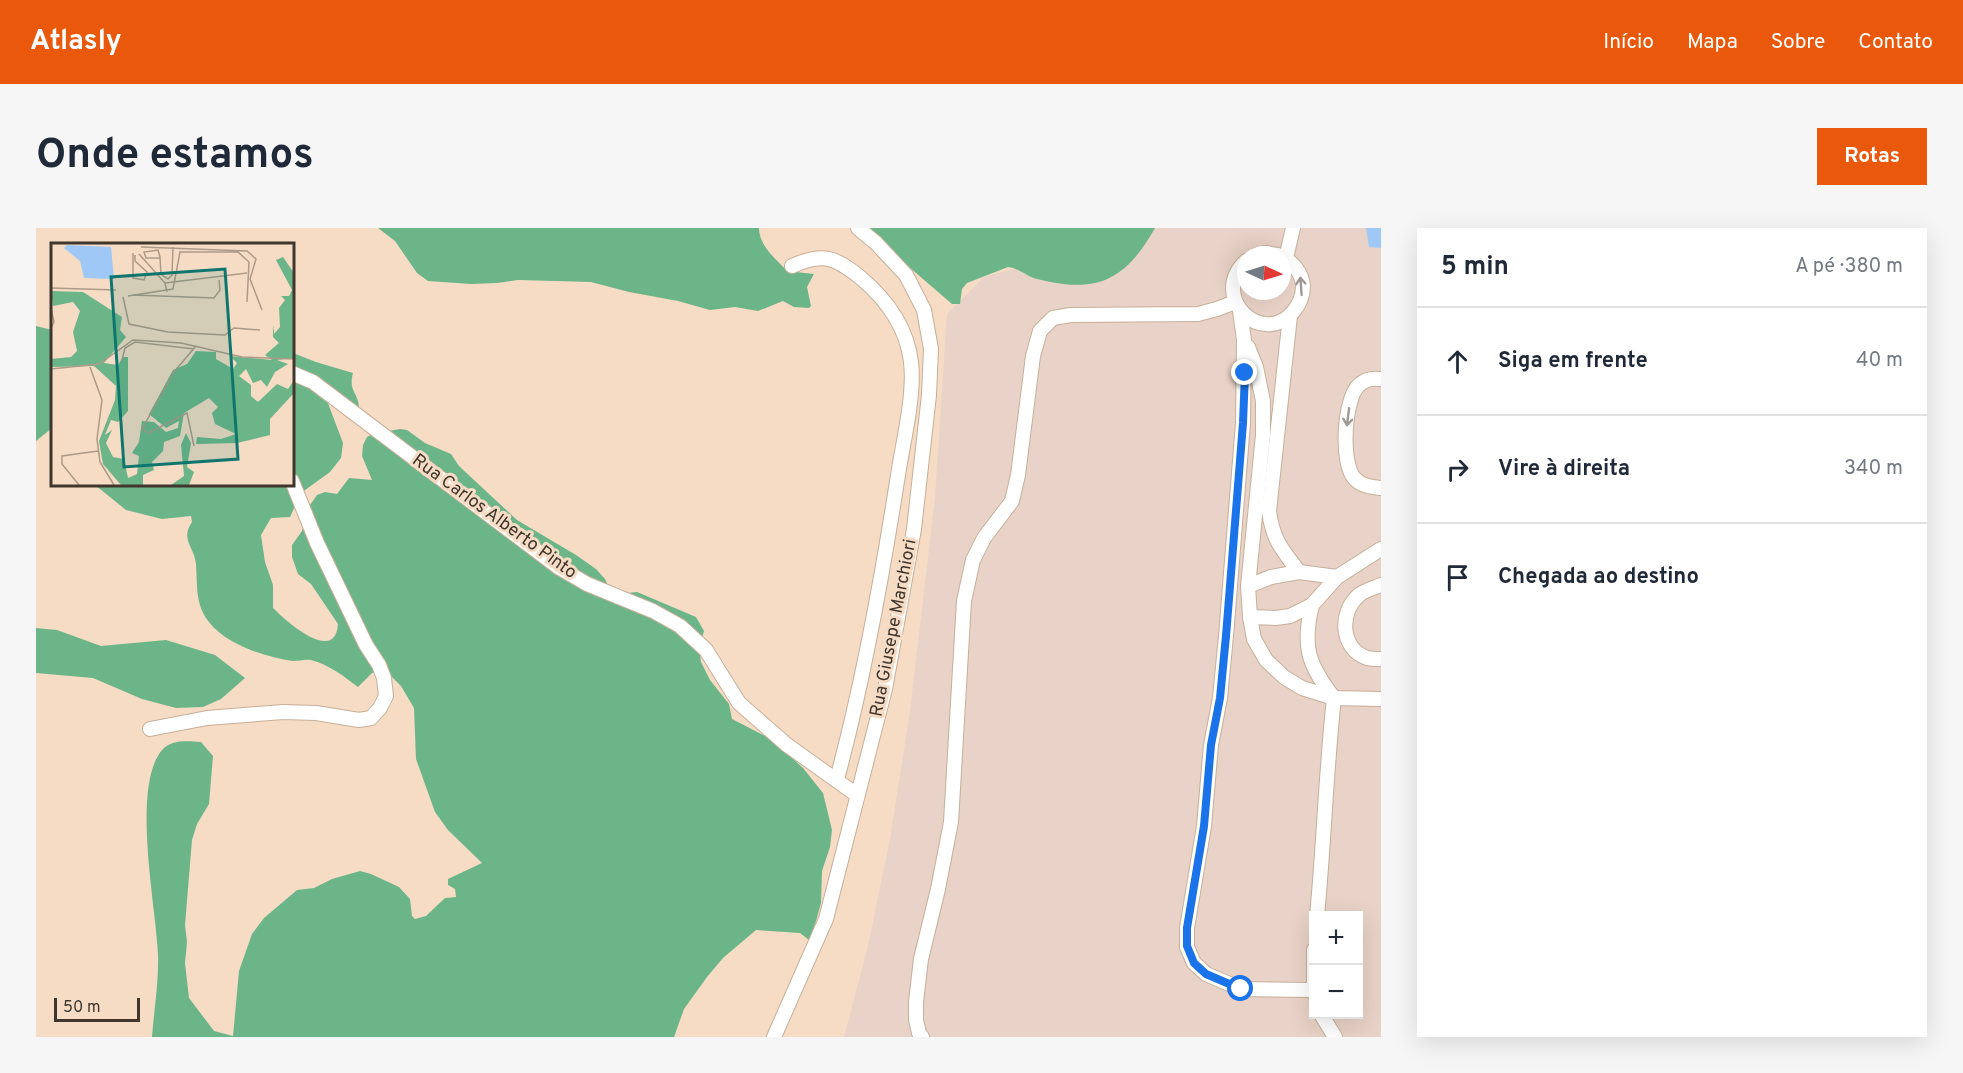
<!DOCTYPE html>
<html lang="pt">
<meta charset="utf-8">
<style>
body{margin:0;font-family:Overpass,sans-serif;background:#f6f6f7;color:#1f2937}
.controls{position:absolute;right:18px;bottom:18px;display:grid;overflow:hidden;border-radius:0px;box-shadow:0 6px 24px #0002}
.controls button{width:54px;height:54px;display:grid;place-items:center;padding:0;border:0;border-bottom:2px solid #e0e1e3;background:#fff;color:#1f2937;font:30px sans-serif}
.compass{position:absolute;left:1201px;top:18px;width:54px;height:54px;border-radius:50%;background:#fff;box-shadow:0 6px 24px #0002;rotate:94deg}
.scale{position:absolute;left:18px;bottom:15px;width:86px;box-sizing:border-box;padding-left:6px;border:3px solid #40362d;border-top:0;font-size:16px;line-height:21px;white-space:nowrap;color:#40362d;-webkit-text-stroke:4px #f6dcc5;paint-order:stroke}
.stop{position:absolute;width:18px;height:18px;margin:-14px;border:4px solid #1a73e8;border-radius:50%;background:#fff}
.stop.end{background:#1a73e8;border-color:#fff;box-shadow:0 2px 6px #0008}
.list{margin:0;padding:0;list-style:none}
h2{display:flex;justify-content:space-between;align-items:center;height:78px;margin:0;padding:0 24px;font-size:26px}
h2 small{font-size:20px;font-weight:400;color:#747a83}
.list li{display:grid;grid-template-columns:39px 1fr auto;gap:18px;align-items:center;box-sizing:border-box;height:108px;padding:0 24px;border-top:2px solid #e0e1e3}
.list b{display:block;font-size:22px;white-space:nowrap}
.list em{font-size:20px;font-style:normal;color:#747a83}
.icon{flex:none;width:33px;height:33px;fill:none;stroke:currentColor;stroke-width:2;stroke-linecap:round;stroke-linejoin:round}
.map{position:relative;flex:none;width:1345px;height:809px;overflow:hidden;border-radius:0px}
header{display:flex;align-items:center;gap:36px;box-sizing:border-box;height:84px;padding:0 30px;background:#ea580c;color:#fff}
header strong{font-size:28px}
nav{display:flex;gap:33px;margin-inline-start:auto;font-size:21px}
.intro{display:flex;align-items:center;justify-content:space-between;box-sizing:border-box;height:144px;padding:0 36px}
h1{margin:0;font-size:42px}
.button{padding:15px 27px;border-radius:0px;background:#ea580c;color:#fff;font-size:21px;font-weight:700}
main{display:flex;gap:36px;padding:0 36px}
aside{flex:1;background:#fff;border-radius:0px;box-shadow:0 6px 24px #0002}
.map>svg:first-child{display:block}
.industrial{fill:#e9d2c7;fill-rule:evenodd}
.forest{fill:#6cb589}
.water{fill:#a0c8f6}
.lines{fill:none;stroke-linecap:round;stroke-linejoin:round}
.minor-casing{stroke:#c7af98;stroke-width:16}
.minor{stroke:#fff;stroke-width:14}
.oneway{stroke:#a09a96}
.route{stroke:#1a73e8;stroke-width:8}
.labels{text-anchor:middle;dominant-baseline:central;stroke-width:6;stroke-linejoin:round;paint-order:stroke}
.street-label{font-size:18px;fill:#40362d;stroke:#f6dcc5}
.inset-road{fill:none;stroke:#ad9a88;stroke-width:1.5}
.view{fill:#0f766e;fill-opacity:0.15;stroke:#0f766e;stroke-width:3}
.inset-edge{fill:none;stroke:#40362d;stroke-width:3}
</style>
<header>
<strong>Atlasly</strong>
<nav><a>Início</a><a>Mapa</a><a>Sobre</a><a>Contato</a></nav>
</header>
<div class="intro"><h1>Onde estamos</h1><a class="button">Rotas</a></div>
<main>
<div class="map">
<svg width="1345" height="809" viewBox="0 0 1345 809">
<rect width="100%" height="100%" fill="#f6dcc5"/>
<path class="industrial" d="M1100 0H1345V809H808L832 718 854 611 874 483 899 270 911 86 948 49 1011 32ZM1210 27H1246V63H1210ZM1278 688H1322V786H1278Z"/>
<g class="forest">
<path d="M342 0H723C723 18 740 31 751 43L778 46 771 59 775 78 773 80 758 79 747 73 722 83 699 79 674 82 642 73 593 64 555 54 482 52 461 55 435 56 392 53 381 45 359 13Z"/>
<path d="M828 0H1119C1089 53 1061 66 1001 51 991 49 983 40 972 39L931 55 926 61 924 76H916Z"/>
<polygon points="0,98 16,102 16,200 0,213"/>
<path d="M257 125 280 134 317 145C312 163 322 164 323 179L314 180 290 170 307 215 305 230 294 244 265 265 254 289 235 290 225 307 229 334 237 357V380C250 393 299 437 302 396L275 356 262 346 256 329V317L266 303 274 277 281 267 289 264 301 266 313 250 336 252 326 228 327 217 331 209 336 206 364 201 371 202 389 215 415 226 423 238 481 292 540 327 560 341 569 351 576 366C586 368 592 364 601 364L660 389 668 403 663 420 665 434 674 452 693 476 696 491 735 511 767 540 787 565 796 602 794 619 786 643 785 675 780 693 773 712 764 705 720 702 687 730 671 749 648 781 638 809H116C118 782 123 753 122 726 120 678 95 559 126 522 135 511 152 513 165 514L177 528 173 576 161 596 156 612 149 697 151 714 149 735 153 770 178 803 197 808 203 743 216 706 228 690 261 662 278 660 296 651 324 643 335 646 363 659 374 671 376 688 379 691 390 688 409 670 420 669 419 661 412 657V651L446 635 412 602 399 584 380 531 378 480 365 458 353 446 345 443 336 445 322 459C309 449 292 436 275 432 269 431 263 433 257 433 224 428 174 412 164 377 160 364 161 349 160 336 158 318 144 312 156 294L155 288 126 291 90 282 59 257 256 256Z"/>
<polygon points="0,400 21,402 65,418 130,412 179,427 209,450 185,471 167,479 140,480 106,471 57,450 0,445"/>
</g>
<polygon class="water" points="1330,0 1345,0 1345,20 1333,19"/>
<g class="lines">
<g class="minor-casing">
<g id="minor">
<polyline points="1221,27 1229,25 1242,27"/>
<polyline points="1250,30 1257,0"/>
<path d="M1210 33C1172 69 1226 120 1257 84 1263 77 1267 67 1267 58 1266 45 1257 34 1246 29"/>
<path d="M756 38C787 24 799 29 825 50 851 72 871 100 875 134 879 167 867 214 862 247 846 350 828 451 801 551"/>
<polyline points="1204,83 1208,112 1207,195 1190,408 1184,470 1175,517 1168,598 1151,700 1151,719 1158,735 1170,746 1205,761 1277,762"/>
<path d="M1254 88 1233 283C1237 313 1246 321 1263 344"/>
<polyline points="1212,119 1220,139 1227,173 1227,207 1212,358 1214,389 1218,411 1230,432 1248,449 1266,460 1298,470 1345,471"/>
<polyline points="256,145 277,154 522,339 551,356 617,383 644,398 670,422 703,475 751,517 821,567"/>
<path d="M1345 151C1337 150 1329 151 1323 157 1308 170 1304 236 1319 251 1326 258 1335 259 1345 260"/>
<path d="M1345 357C1338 360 1329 362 1323 367 1303 384 1304 420 1331 430 1335 431 1341 431 1345 431"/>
<polyline points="1212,358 1235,349 1263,344 1301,349"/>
<path d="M1276 377C1266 418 1272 437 1298 470 1290 542 1288 615 1281 688"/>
<polyline points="1214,389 1240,390 1254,388 1276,377 1301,349 1345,321"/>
<polyline points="114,501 171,490 247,484 280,485 323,492 335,490 344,480 350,468 348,450 343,437 330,417 281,315 256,253"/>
<polyline points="1278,722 1278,765"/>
<polyline points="1285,786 1299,809"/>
<polyline points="738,809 790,691 849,461 878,301 893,167 895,121 888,82 870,47 840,15 822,0"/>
<polyline points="886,809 883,805 880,792 880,774 885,731 902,661 915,594 928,373 937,332 948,310 976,273 982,247 997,128 1004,103 1017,90 1035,87 1162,86 1181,81 1199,74"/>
</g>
</g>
<use href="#minor" class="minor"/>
</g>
<defs><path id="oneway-shaft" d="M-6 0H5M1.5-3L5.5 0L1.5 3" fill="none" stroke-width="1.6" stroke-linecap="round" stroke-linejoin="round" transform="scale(1.5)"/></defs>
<g class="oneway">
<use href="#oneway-shaft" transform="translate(1265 58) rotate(-94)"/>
<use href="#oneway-shaft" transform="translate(1312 189) rotate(97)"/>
</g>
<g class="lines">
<polyline class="route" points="1205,761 1170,746 1158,735 1151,718 1151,700 1168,598 1175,517 1184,470 1190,408 1207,195 1209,145"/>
</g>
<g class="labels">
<g class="street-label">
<text transform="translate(458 289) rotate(36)">Rua Carlos Alberto Pinto</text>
<text transform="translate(858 400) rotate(-79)">Rua Giusepe Marchiori</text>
</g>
</g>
<g transform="translate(15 15)">
<rect width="243" height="243" fill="#f6dcc5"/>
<path d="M232 14 243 30V115L226 117 237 121 224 129 216 144 210 137 202 140 195 126 188 133 200 142V153L207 159 226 141 237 146 243 137V150L219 176V192L186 200 145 201 146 194 170 196 185 191 164 181 161 170 167 164 158 155 133 170 129 193 113 199 112 208 101 219 103 227 92 232V242H70L52 221 48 198 64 157 65 143 43 123 0 124V116L20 114 26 108 22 89 29 68 22 59 2 63 0 48 32 49 71 74 69 87 75 94 53 120 67 122 72 114H77V168L67 179 60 177 54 192 61 187 55 200 62 214 73 216 77 235 86 231 88 213 81 210 88 199 91 178 103 179 115 189 127 185 128 178 115 185 98 171 122 127 136 121 145 108 165 109V116L182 126 186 120 179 113 221 117 214 112 228 100 222 94V88L223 82V91L229 84 228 65 234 57 230 53H238L241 47 225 17ZM135 190 140 200 136 224 143 229 138 242H120L133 233 130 202Z" fill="#6cb589"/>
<path d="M16 2 60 4 63 36 33 35 29 18 13 5Z" fill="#a0c8f6"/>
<path class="inset-road" d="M90 4 196 8 205 16 199 36 211 67M82 10V35L93 37 96 29 84 18V12M88 11 114 40 116 49M109 15H95L93 9 107 7 109 14 110 31 117 36 121 32 122 4M114 40 196 30M0 45 65 47M82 52 163 55 169 47 168 37M77 53 122 46 129 9H187L198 19 196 59M72 54 78 81 117 89 174 92 183 85 209 87M0 65 3 79 0 85M71 117 74 105 84 99 143 106M39 124 51 157 46 196 49 219 63 242M0 126 48 121 82 97 130 100 191 114 243 116M143 203 136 170 98 190 91 186 123 129 145 103M28 242 11 221V213L47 208"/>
<path class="view" d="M174 26 187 216 73 224 60 34Z"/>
<rect width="243" height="243" class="inset-edge"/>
</g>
</svg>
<div class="controls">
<button>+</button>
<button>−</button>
</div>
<svg class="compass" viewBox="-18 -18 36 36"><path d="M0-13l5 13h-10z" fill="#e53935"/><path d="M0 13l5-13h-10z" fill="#747a83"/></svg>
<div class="scale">50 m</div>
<div class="stop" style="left:1205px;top:761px"></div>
<div class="stop end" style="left:1209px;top:145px"></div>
</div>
<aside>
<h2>5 min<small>A pé · 380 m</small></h2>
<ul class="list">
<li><svg class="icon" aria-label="ahead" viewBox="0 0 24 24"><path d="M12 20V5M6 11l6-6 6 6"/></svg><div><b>Siga em frente</b></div><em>40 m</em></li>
<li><svg class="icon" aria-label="right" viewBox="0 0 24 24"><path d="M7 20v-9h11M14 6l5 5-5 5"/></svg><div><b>Vire à direita</b></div><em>340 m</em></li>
<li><svg class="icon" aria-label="arrive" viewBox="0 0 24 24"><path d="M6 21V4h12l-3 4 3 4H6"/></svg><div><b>Chegada ao destino</b></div></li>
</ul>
</aside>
</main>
